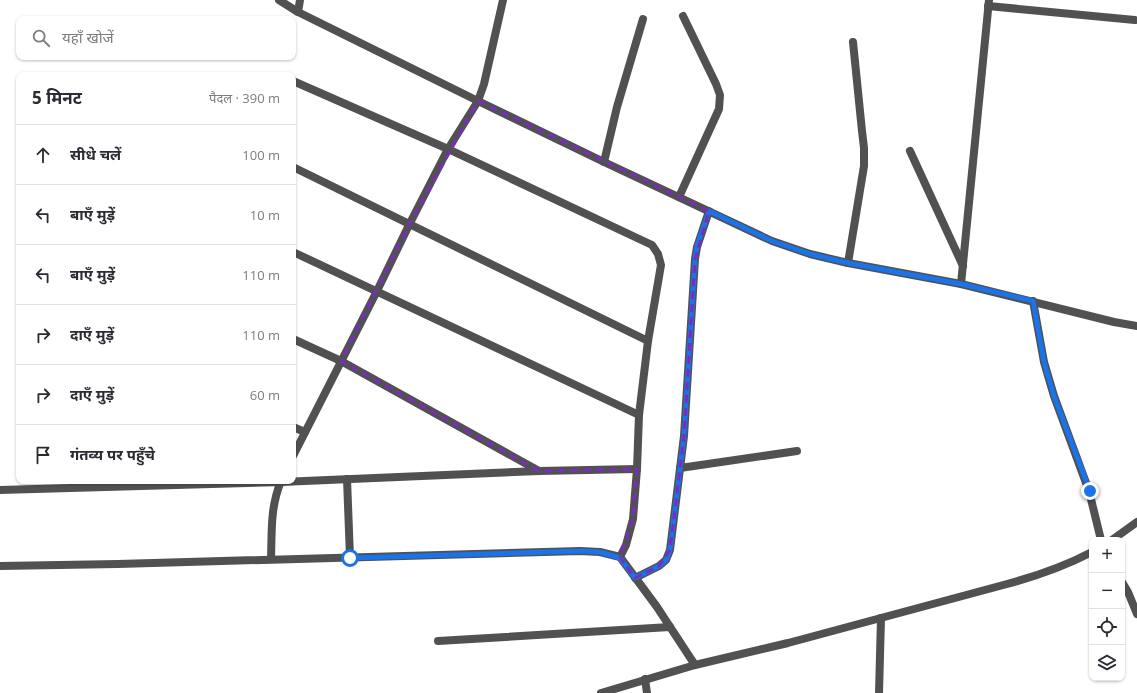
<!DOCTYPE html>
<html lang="hi">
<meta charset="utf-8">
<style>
body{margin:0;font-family:"Open Sans","Noto Sans Devanagari",sans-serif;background:#f7f7f7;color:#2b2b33}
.controls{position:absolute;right:12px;bottom:12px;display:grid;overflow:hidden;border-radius:8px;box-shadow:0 1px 3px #0004}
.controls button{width:36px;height:36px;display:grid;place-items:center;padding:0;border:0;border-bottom:1px solid #e1e1e2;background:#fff;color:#2b2b33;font:20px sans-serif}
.stop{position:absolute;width:12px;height:12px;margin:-9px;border:3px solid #1a73e8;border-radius:50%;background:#fff}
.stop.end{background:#1a73e8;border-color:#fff;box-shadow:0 1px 4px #0008}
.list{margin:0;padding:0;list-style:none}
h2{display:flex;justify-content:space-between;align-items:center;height:52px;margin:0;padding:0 16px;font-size:17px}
h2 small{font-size:13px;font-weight:400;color:#7c7c81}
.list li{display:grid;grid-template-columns:26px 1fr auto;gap:12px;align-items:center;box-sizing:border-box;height:60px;padding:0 16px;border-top:1px solid #e1e1e2}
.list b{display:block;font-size:15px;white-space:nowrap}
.list em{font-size:13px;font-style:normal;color:#7c7c81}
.icon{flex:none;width:22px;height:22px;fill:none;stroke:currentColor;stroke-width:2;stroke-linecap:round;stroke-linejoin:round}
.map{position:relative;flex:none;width:1137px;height:693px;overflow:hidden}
.search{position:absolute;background:#fff;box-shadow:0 1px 3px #0004;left:16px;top:16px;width:280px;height:44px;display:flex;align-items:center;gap:10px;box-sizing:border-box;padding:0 14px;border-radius:8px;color:#7c7c81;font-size:15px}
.panel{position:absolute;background:#fff;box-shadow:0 1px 3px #0004;left:16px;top:72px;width:280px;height:412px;border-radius:8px}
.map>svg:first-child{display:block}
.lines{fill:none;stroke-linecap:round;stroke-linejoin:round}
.service{stroke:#515151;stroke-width:8}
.minor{stroke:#515151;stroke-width:8}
.tertiary{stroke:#515151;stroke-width:8}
.route{stroke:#1a73e8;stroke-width:5}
.marked{fill:none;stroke:#7b2cbf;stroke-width:3;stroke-dasharray:8 5;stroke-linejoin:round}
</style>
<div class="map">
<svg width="1137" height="693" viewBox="0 0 1137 693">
<rect width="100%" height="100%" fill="#fff"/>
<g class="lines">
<polyline class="service" points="910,151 963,266"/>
<g class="minor">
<polyline points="279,0 298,12 478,101 604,162 772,241 810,254 848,263 961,284 1114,322 1137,326"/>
<polyline points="988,6 1135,20"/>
<polyline points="298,12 300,0"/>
<polyline points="293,81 448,149 652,245 658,254 661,265 648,341 639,415 637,469 633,519 626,545 620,557"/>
<polyline points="604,162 617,107 643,19"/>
<polyline points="293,167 648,341"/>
<polyline points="679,197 719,109 720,95 716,84 683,16"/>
<polyline points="293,252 639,415"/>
<polyline points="848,263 864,166 864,148 862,131 853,42"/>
<polyline points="961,284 989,0"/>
<polyline points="1033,301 1044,362 1054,396 1089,491 1101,540"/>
<polyline points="293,339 341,361 539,471"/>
<polyline points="293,427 305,432"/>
<polyline points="293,456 377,291 409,225 448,149 478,101 484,84 503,0"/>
<polyline points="680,468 797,451"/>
<polyline points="347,479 350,557"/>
<polyline points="0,490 281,482 539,471 637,469"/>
<path d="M271 559C272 531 270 508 281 481"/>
<polyline points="0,566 118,564 580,551 600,552 620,557 657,607 695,665"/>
<polyline points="635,578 659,566 666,560 670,550 684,436 695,259 697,247 709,211"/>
<polyline points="1122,582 1128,592 1137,614"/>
<polyline points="438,641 670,627"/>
<polyline points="645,679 647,693"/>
<polyline points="879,693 881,618"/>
</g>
<g class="tertiary">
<polyline points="1112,540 1137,522"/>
<path d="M601 693 695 665 788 643 1007 584C1037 576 1065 566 1092 552"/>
</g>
</g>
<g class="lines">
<polyline class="route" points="350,558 580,551 600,552 620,558 635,578 659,566 666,560 670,550 684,436 695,259 697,246 709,211 772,241 810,254 848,263 961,284 1033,301 1044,362 1054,396 1090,491"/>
</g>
<path class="marked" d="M478 101 709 211 695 259 684 436 670 550 659 566 635 578 620 557 633 519 637 469 539 471 341 361 409 225Z"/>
</svg>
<div class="controls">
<button>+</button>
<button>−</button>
<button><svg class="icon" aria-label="locate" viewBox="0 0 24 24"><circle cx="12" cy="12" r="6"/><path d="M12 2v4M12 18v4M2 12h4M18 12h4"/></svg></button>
<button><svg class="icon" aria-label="layers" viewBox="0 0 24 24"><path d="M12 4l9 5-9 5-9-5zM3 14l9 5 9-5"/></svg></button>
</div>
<div class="stop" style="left:350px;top:558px"></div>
<div class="stop end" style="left:1090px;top:491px"></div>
<div class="search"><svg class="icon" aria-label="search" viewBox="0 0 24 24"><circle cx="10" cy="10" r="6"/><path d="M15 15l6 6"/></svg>यहाँ खोजें</div>
<section class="panel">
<h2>5 मिनट<small>पैदल · 390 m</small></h2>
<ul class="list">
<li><svg class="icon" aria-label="ahead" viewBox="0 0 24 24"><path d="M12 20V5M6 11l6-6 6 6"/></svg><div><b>सीधे चलें</b></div><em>100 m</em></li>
<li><svg class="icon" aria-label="left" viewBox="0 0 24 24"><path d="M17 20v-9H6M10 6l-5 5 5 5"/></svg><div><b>बाएँ मुड़ें</b></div><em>10 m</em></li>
<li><svg class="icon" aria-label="left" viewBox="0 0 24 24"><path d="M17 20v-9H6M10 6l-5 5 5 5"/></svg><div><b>बाएँ मुड़ें</b></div><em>110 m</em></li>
<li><svg class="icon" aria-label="right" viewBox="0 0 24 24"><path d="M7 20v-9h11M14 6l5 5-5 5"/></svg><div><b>दाएँ मुड़ें</b></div><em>110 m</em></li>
<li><svg class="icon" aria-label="right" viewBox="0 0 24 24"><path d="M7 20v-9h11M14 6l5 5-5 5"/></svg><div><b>दाएँ मुड़ें</b></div><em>60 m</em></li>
<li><svg class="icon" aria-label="arrive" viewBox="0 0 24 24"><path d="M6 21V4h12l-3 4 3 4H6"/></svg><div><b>गंतव्य पर पहुँचे</b></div></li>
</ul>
</section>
</div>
